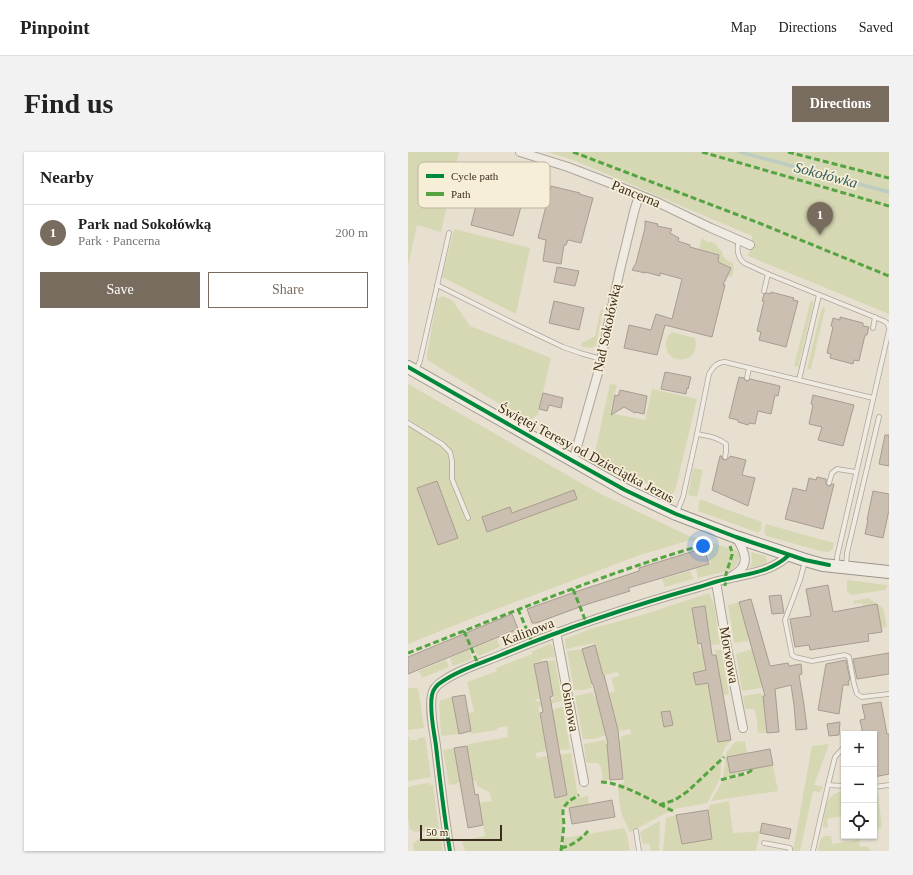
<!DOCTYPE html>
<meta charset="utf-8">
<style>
body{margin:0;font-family:"Times New Roman",serif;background:#f2f2f2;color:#222}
.controls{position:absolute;right:12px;bottom:12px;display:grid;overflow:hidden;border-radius:0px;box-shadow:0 1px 3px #0004}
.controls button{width:36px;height:36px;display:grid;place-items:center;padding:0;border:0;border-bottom:1px solid #e0e0e0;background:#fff;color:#222;font:20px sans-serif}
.scale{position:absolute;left:12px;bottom:10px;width:82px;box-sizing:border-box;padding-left:4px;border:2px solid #3d2e20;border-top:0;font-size:11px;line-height:14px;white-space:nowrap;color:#3d2e20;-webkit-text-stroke:3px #f7eed8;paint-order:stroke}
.you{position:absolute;left:295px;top:394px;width:14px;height:14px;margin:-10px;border:3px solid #fff;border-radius:50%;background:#1a73e8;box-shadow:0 0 0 6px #1a73e833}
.badge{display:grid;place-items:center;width:26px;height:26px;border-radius:50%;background:#786c5e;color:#fff;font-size:13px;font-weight:700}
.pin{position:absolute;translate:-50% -33px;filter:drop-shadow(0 1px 2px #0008)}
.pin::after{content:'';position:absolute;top:21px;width:14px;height:12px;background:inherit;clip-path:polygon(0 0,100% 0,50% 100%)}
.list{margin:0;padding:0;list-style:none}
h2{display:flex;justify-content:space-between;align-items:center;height:52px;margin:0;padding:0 16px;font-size:17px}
h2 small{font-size:13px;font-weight:400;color:#767676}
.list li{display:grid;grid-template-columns:26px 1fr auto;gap:12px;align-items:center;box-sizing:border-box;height:56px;padding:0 16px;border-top:1px solid #e0e0e0}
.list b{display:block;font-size:15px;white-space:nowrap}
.list p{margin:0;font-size:13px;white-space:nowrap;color:#767676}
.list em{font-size:13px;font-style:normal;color:#767676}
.actions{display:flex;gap:8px;padding:12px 16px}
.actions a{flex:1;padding:9px 0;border:1px solid #786c5e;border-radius:0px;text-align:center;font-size:14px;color:#786c5e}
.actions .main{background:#786c5e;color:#fff}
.icon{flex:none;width:22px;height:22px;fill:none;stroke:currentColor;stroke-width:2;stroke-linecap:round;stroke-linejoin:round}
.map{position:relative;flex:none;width:481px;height:699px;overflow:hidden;border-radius:0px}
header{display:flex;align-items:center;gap:24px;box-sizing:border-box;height:56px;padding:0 20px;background:#fff;border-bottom:1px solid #e0e0e0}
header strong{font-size:19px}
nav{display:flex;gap:22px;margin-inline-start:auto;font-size:14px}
.intro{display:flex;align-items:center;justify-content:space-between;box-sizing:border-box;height:96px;padding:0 24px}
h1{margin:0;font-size:28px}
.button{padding:10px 18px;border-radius:0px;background:#786c5e;color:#fff;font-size:14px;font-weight:700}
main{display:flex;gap:24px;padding:0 24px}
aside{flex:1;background:#fff;border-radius:0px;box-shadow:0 1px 3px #0004}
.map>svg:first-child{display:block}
.green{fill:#d6d7b3}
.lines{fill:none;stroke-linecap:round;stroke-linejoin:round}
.stream{stroke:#bcccc2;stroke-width:3.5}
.building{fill:#cbbfb2;stroke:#a89c90}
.lane-casing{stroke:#ada599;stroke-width:5.5}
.street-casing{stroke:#ada599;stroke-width:10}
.secondary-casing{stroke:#9c958a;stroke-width:14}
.lane{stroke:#efebe3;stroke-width:4}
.street{stroke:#efebe3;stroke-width:8}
.secondary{stroke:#efebe3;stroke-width:12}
.quiet{stroke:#54a441;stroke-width:3;stroke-dasharray:6 3;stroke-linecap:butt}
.cycleway-casing{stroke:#f7eed8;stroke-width:6}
.cycleway{stroke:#00873e;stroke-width:4}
.labels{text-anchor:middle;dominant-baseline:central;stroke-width:3.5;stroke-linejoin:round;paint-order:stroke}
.street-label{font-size:14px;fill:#3d2e20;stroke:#f7eed8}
.water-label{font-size:15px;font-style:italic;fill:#2f5d5a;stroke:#f7eed8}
.key{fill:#f7eed8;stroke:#bfb4a1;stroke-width:1}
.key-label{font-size:11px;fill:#3d2e20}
</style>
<header>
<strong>Pinpoint</strong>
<nav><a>Map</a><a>Directions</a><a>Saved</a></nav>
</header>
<div class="intro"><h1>Find us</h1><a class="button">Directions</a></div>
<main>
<aside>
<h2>Nearby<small></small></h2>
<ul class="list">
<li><span class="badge">1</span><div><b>Park nad Sokołówką</b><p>Park · Pancerna</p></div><em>200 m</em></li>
</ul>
<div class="actions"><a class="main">Save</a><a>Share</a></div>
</aside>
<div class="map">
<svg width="481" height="699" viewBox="0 0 481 699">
<rect width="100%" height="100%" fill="#e7e0d1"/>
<g class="green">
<polygon points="0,0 51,0 33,80 9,73 0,114"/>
<polygon points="140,0 481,0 481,162 340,104 343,95 344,84 168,9"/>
<polygon points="46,77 122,96 108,162 34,125"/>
<polygon points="294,86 299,90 305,90 310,94 310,96 314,99 315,104 321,110 324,110 326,115 324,125 319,124 323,116 310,110 311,103 291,98"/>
<polygon points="34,144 44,148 62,174 143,206 130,262 121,270 19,208 19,202 29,147"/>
<polygon points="403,149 405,149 405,153 390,215 386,214 402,151"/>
<polygon points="416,154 417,157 403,217 399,217 413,159"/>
<path d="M193 157 195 158 188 193C184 198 178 195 173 194L174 190H176L187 184Z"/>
<path d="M264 180 287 186C294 211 260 215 258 194 257 188 260 184 264 180Z"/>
<polygon points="0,232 189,340 283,385 328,398 331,402 331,406 329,412 324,418 290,426 288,417 303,412 298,396 282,388 232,403 57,469 0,492"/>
<polygon points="202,232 209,233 202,261 237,268 244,237 289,247 267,339 264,342 260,342 186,305"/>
<polygon points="285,316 295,318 289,345 280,343"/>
<polygon points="292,347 320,358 354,370 353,378 351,380 348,380 290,359 290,358"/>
<path d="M358 372 393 382 426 391 425 397 420 400 413 399 358 384C355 380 357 376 358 372Z"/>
<polygon points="343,400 357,404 359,409 357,412 342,416 344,409"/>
<polygon points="282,419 285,427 257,435 254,427"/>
<polygon points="439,428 479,433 479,436 476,438 443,443 439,440"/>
<polygon points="301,441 306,452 312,492 304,493 302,490 297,454 284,456 290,492 296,505 304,554 323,588 317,595 314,604 312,627 299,651 266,657 222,680 213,661 210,638 210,632 216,631 211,591 214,584 223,582 222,577 212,579 210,576 201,541 207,539 203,526 211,524 210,520 195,523 186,491 158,497 157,487 182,477 234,463"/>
<polygon points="460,446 475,456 479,475 473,476 469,452 455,455 454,451 446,452 445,449"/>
<polygon points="331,450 341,485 340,489 327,491 326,490 320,453"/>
<polygon points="111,477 115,479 117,483 96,492 93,485"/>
<polygon points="89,487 92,495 70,504 67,499 67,495"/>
<polygon points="142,492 145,494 147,505 133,507 133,509 126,511 132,547 127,547 129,550 146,547 139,509 147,508 154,549 130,555 138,596 137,599 128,601 129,606 138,604 140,610 147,646 159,643 153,608 151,603 163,601 170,646 180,644 181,653 161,656 155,655 154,657 155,676 152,699 57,699 54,688 77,684 72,651 84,649 81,640 69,634 68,629 65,629 59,594 61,592 100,585 99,574 89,576 89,578 63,582 60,561 66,560 59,530 89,519 88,516 124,502 125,499"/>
<polygon points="175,497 184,532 183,532 184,536 175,538 166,538 159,499"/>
<polygon points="344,497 354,532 353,536 334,539 328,502"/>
<polygon points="60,498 62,499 64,507 45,514 42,506"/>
<polygon points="307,498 313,498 321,542 316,543 314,539"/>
<polygon points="38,508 41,515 14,526 11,519"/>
<polygon points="0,536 9,536 11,540 16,576 0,578"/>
<polygon points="185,540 186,545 188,544 198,583 186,587 175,587 167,544"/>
<polygon points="353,541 355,544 359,581 350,581 348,562 346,557 337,557 335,544"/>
<polygon points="44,545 51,582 35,584 33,583 31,551 33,548"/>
<polygon points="155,555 162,597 152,598 144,559 148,556"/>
<polygon points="0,585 1,585 1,588 10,588 10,586 17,585 23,625 0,629"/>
<polygon points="196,588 199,592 202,628 195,629 193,615 190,611 180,611 178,610 176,592"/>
<polygon points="337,589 339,601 319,605 322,621 341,617 341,618 334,621 315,626 318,601 327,590"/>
<polygon points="421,592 406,633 415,635 412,640 405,639 392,699 385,699 404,594"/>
<polygon points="46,596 52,629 48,632 41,633 35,598"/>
<polygon points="365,613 370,639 303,649 314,630 317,627 336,623 344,619 344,617"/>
<polygon points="21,631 22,633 25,633 31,677 7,680 2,677 0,665 0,635 13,632"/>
<path d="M436 639V664L419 667 420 675 415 676C417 659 415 642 436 639Z"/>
<polygon points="466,641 470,641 474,676 466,677"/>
<polygon points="321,649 325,681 345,680 352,679 348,699 255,699 258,666 268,663 274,692 304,687 300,658 302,653"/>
<polygon points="252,669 251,699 243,699 241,691 235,692 232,680"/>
<polygon points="216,676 219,682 222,698 214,699 154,699 156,686"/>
<polygon points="29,684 30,686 32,686 35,699 6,699 5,692 10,687"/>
<path d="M418 684H423L424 692 449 688 448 684H459V686L451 687 452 695C458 695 459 692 462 699H410C411 692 411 686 418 684Z"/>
</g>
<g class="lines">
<polyline class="stream" points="332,0 481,40"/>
</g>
<g class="building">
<polygon points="79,11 104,18 102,24 120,29 105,84 63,73"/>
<polygon points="143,34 172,41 171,42 185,46 173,91 160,88 158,93 156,93 153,112 135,109 138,88 130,86"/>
<polygon points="237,69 250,72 249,74 264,77 262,81 271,86 270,89 282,93 282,95 311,103 310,110 323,116 315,133 317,133 304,185 257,173 249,203 216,196 221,173 243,178 248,162 264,167 274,127 252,121 252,124 237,120 237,121 224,118 228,111 237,76"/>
<polygon points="149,115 171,119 167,134 146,130"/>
<polygon points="363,140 386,146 385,148 390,149 378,195 351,188 353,180 349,179 356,149 354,149 356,142 359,141 363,142"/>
<polygon points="146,149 176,156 171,178 141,171"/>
<polygon points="432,165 455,171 455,174 461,175 459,183 457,183 451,209 446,208 445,212 422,206 423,202 419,201 425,175 423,174 425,166 432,168"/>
<polygon points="257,220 283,225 280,237 279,236 278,242 253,237"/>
<polygon points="331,225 336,226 338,229 340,229 342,227 372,234 370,244 367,243 363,262 350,259 347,272 341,271 340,273 330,270 330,268 321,266"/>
<polygon points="212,238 239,244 236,262 227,260 227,261 216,255 203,263 207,243 210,244"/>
<polygon points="135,241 155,246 153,256 141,253 139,259 131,257"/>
<polygon points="405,243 446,253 435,294 410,288 414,275 401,272 405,253 403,252"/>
<polygon points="477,283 481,283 481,314 471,312"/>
<polygon points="312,304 314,304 314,307 317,308 321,306 322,304 338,308 334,323 347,326 340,354 304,338"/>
<polygon points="409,325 418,327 418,332 420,334 422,334 424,332 426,332 415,377 377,367 385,336 398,339 401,326 408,328"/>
<polygon points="29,329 50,386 30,393 9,336"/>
<polygon points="166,338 169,347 79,380 74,365 102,355 104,361"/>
<polygon points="465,339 481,342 481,358 475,386 457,382 460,368 459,368"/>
<polygon points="296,396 301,412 220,436 222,439 180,452 128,471 124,471 119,457 167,440 231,419 231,416"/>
<polygon points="420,433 425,460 469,452 474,480 460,482 461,489 402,498 401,493 387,495 382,467 403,464 398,437"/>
<polygon points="373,443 376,461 364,462 361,444"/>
<polygon points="343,447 362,514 380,511 381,514 393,512 394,522 391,523 396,553 399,577 388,578 386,553 383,533 367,537 371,580 359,581 355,544 357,544 331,450"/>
<polygon points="297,454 304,503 308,503 323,588 310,590 300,531 288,533 285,521 298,518 293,491 290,492 284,456"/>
<polygon points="104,462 110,477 0,522 0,505"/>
<polygon points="187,493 195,523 196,523 210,578 215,627 202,628 199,592 200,592 185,532 184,532 174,497"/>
<polygon points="481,501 481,522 449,527 445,507"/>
<polygon points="438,508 442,528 440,529 441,533 435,533 431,562 410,558 418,512"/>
<polygon points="139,509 145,544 142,545 159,643 147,646 132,561 135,560 126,512"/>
<polygon points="57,543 63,579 51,582 44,545"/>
<polygon points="473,550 479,582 481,582 481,622 466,625 466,582 455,582 452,568 457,567 457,566 458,566 457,566 454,553"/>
<polygon points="262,559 265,573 256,575 253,560"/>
<polygon points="432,570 431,583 421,584 419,572"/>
<polygon points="59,594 67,643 70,642 75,673 60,676 46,596"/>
<polygon points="362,597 365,613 322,621 319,605"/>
<polygon points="204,648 207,665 164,672 161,656"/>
<polygon points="300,658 304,687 274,692 268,663"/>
<polygon points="354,671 383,677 381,687 352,681"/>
</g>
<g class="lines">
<g class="lane-casing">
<g id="lane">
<path d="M331 89C328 97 330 106 336 111L360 122 476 169 479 171 481 176"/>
<polyline points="29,133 109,173 155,195 172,201 193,207"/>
<polyline points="356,139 360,122"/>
<polyline points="465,176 467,165"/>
<polyline points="8,218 12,209 41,81"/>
<polyline points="339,226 341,216"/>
<polyline points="391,228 411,143"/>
<polyline points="0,271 34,292 42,300 44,309 44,327 60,366"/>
<path d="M289 282C299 284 310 285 318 292V300L317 305"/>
<polyline points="421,331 424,321 429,317 448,320"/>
<path d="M269 360 275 345 289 282 301 222C305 215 309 210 317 210L465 246"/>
<polyline points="397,409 392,428 377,468 384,503 387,505 404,509 437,503 441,505 446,532 449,542 454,545 481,542"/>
<polyline points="429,413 429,405 481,178"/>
<polyline points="438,415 439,401 471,265"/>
<polyline points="420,633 427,605 436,595"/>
<polyline points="466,635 481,633"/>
<polyline points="228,679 231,699"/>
<polyline points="356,691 382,696 382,699"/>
<polyline points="405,699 420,633 436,634"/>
</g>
</g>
<g class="street-casing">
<g id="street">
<polyline points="112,0 160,15 207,33 251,51 303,76 342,93"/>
<polyline points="165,309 190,221 211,122 226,60 231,43"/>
<path d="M324 424C343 414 338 401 328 385"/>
<polyline points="308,430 319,496 335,576"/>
<polyline points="148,480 176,630"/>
<path d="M42 699C36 664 32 629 28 594 26 579 21 558 24 543 25 537 30 532 35 529 52 517 74 511 93 503 157 476 224 454 291 435 301 432 312 428 323 426 344 421 364 419 381 403"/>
</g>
</g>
<g class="secondary-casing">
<polyline id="secondary" points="0,215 217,338 268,362 328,385 397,408 415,413 481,420"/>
</g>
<use href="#lane" class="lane"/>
<use href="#street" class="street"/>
<use href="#secondary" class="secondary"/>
<g class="quiet">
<polyline points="165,0 351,71 481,124"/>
<polyline points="294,0 481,54"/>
<polyline points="380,0 481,26"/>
<polyline points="317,434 318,422 324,403 324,400 322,394"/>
<polyline points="165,437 178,470"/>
<polyline points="110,457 124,490"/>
<polyline points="56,479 70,512"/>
<path d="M0 501C74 472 147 442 222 416 246 408 271 400 295 393"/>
<path d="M313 628C323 624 333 624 343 619V617"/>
<path d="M193 630C213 630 246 650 265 659"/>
<polyline points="251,653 267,648 280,639 316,605"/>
<path d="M153 696C164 694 173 687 180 679"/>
<polyline points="153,699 156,673 155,662 155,656 161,649 171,643"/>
</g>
<g class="cycleway-casing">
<g id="cycleway">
<polyline points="0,215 165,309 217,338 242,350 268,362 328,385 397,408 421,413"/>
<path d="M42 699C36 664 32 629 28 594 26 579 21 558 24 543 25 537 30 532 35 529 52 517 74 511 93 503 157 476 224 454 291 435 301 432 312 428 323 426 344 421 364 419 381 403"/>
</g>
</g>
<use href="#cycleway" class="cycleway"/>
</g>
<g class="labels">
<g class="street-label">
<text transform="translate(228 42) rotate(22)">Pancerna</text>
<text transform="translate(199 176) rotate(-78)">Nad Sokołówką</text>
<text transform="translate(178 301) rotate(28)">Świętej Teresy od Dzieciątka Jezus</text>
<text transform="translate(120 480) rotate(-21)">Kalinowa</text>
<text transform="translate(321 503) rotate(80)">Morwowa</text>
<text transform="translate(162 555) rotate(80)">Osinowa</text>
</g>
<g class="water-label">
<text transform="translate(418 23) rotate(15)">Sokołówka</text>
</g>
</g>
<rect x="10" y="10" width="132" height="46" rx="6" class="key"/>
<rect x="18" y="22" width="18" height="4" fill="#00873e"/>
<rect x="18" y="40" width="18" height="4" fill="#54a441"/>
<g class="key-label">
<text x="43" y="28">Cycle path</text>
<text x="43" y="46">Path</text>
</g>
</svg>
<div class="controls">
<button>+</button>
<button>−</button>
<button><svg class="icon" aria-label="locate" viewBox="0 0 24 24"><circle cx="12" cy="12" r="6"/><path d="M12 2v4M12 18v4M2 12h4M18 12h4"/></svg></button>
</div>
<div class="scale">50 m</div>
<div class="you"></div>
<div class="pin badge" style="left:412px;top:83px">1</div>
</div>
</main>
